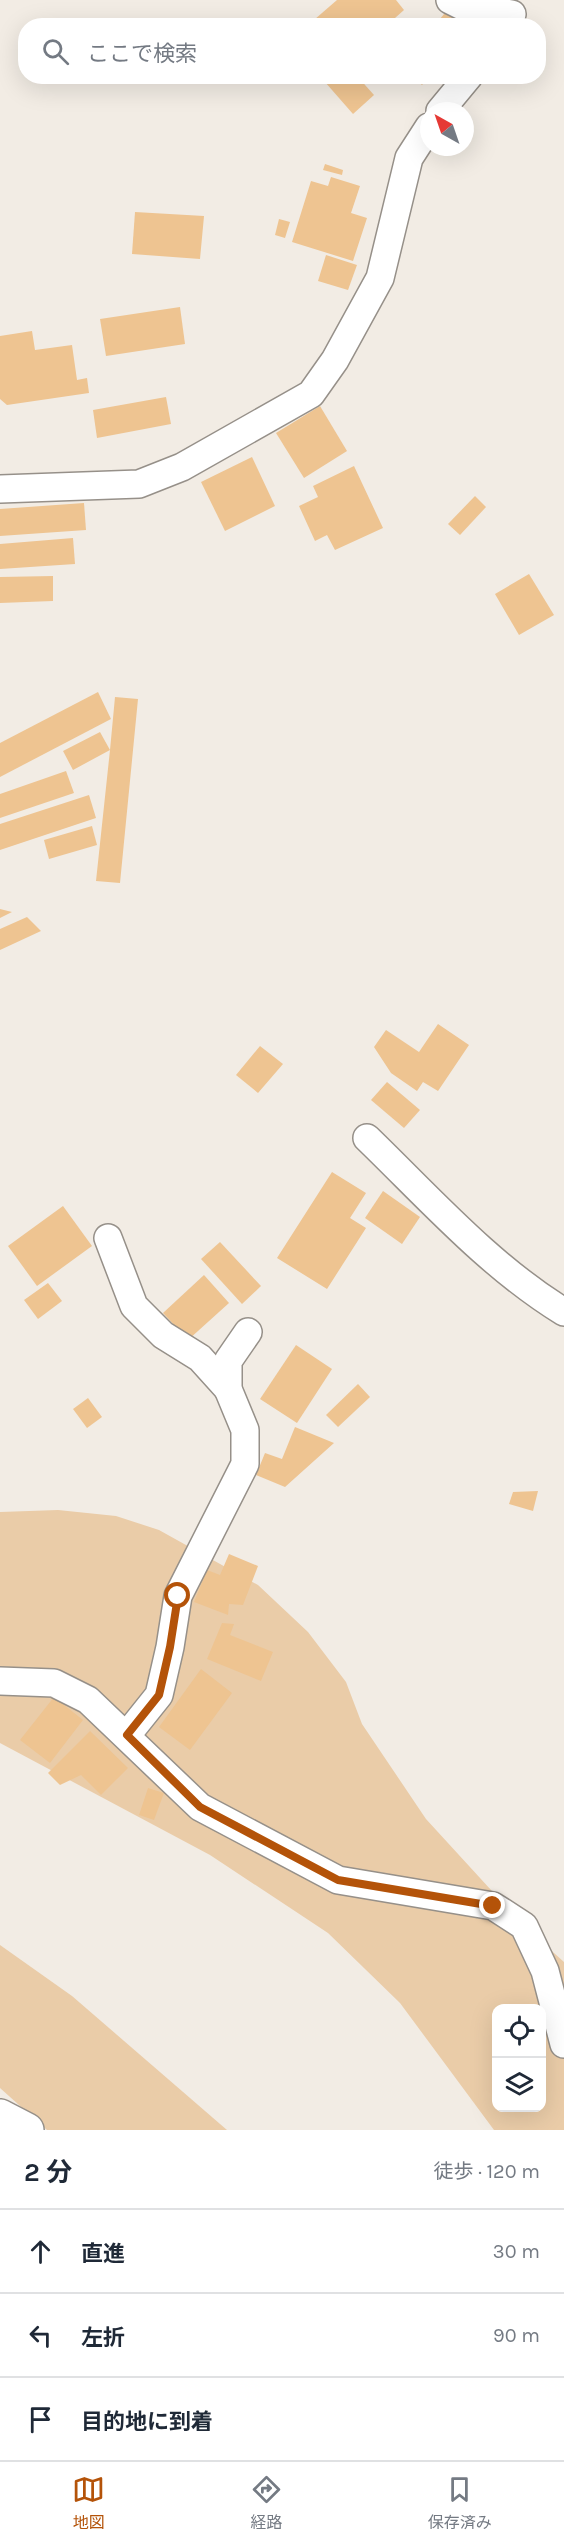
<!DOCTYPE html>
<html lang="ja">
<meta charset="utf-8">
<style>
body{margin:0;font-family:Karla,"Noto Sans JP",sans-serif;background:#f6f6f7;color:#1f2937}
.controls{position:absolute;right:18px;bottom:18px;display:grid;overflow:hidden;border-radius:12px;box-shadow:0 6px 24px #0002}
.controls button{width:54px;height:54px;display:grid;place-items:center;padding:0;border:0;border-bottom:2px solid #e0e1e3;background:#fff;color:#1f2937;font:30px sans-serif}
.compass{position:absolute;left:420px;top:102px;width:54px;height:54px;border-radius:50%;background:#fff;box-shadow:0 6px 24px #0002;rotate:320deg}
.stop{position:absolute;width:18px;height:18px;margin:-14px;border:4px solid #b45309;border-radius:50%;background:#fff}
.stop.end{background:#b45309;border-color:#fff;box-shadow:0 2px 6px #0008}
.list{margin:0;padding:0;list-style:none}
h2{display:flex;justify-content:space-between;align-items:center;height:78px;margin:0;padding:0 24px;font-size:26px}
h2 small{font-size:20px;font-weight:400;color:#747a83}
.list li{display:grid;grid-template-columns:39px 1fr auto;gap:18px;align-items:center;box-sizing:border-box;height:84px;padding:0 24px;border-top:2px solid #e0e1e3}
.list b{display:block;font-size:22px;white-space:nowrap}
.list em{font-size:20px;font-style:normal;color:#747a83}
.icon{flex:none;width:33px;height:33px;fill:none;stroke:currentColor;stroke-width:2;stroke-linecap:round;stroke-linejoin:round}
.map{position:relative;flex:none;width:564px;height:2130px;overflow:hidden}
.search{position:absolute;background:#fff;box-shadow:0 6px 24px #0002;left:18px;right:18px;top:18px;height:66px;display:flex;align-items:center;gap:15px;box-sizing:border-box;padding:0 21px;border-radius:24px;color:#747a83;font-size:22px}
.sheet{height:330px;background:#fff}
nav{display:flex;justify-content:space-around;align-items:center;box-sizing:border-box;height:84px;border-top:2px solid #e0e1e3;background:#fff;font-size:16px;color:#747a83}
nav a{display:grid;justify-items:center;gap:3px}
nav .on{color:#b45309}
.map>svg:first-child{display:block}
.green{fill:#eacca8;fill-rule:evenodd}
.building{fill:#eec491}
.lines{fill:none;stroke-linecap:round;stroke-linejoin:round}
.street-casing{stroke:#969089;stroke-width:30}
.primary-casing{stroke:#969089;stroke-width:36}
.street{stroke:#fff;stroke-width:27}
.primary{stroke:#fff;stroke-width:33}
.route{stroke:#b45309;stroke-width:8}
</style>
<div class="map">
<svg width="564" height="2130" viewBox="0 0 564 2130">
<rect width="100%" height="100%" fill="#f2ece4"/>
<g class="green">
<path d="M58 1510 116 1516 159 1530 258 1585 308 1632 346 1682 362 1724 426 1819 524 1926 564 1962V2130H494L400 2003 328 1933 210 1855 0 1743V1512ZM496 2008H542V2108H496Z"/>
<polygon points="0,1945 72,1996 227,2130 47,2130 0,2088"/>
</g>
<g class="building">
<polygon points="337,0 396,0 404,10 386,26 307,26"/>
<polygon points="450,7 471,26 434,26"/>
<polygon points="332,76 357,76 374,95 353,114 325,82"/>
<polygon points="412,76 430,76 422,85"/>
<polygon points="325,164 343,170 342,175 323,170"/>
<polygon points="331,177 360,186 351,213 367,218 353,261 292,242 311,181 328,186"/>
<polygon points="135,212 204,216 200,259 132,254"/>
<polygon points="279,219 290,222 285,238 275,235"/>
<polygon points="326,255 357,265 348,290 318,281"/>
<polygon points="180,307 185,344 106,356 100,319"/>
<polygon points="32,331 35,350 72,345 77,380 87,378 89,393 7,405 0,399 0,336"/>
<polygon points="166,397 171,424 97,438 93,410"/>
<polygon points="320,406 347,451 304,478 276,433"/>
<polygon points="252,457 275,506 225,531 201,482"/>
<polygon points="354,466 383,528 335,550 327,535 315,541 299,506 318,497 313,486"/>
<polygon points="475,496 486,507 460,535 448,524"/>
<polygon points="84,503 86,530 0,536 0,509"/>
<polygon points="73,538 75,564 0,569 0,544"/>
<polygon points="529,574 554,615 519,635 495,594"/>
<polygon points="53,576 53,601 0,603 0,577"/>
<polygon points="98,692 111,719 0,777 0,743"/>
<polygon points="115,697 138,699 120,883 96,881 110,750 73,770 63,751 100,732 110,750"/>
<polygon points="66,771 74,793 0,818 0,794"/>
<polygon points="89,795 96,818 0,850 0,824"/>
<polygon points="92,826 97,845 49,859 44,840"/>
<polygon points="0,909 12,912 0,918"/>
<polygon points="27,917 41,931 0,950 0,929"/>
<polygon points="438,1024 469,1045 438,1091 423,1082 417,1091 391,1073 374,1047 386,1030 419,1052"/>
<polygon points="260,1046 283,1064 258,1093 236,1075"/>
<polygon points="387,1082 420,1110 404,1128 371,1100"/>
<polygon points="332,1172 366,1193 350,1218 366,1228 327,1289 277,1258"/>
<polygon points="383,1191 420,1217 402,1244 365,1218"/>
<polygon points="63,1206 92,1246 37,1286 8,1246"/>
<polygon points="220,1242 261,1286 242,1304 201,1259"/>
<polygon points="204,1275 229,1303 188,1340 163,1313"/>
<polygon points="48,1283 62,1301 38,1319 24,1300"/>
<polygon points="296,1345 332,1369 297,1423 260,1399"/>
<polygon points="358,1384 370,1397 338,1427 326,1415"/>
<polygon points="88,1398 102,1417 87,1428 73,1409"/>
<polygon points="295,1427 334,1443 285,1487 256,1475 265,1453 282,1459"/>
<polygon points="538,1491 533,1511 509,1504 513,1492"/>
<polygon points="229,1554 258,1566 243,1605 229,1604 228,1615 194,1602 207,1570 220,1575"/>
<polygon points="222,1623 234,1624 230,1635 273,1652 261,1681 207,1659"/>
<polygon points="201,1669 232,1693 190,1750 159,1727"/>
<polygon points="54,1697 83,1720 50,1763 20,1740"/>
<polygon points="90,1731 128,1768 101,1795 81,1775 60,1785 48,1773"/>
<polygon points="148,1788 164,1793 154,1820 139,1815"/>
</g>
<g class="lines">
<g class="street-casing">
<g id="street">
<polyline points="450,0 464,7 512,14"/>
<polyline points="440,111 469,76"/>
<polyline points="0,489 139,484 182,467 311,394 335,360 380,278 409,158 429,127"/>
<path d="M367 1138C429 1198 489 1266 564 1312"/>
<polyline points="108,1238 134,1306 163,1335 200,1358 228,1389"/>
<polyline points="0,1681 54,1683 88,1700 200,1807 338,1880 493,1906 524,1926 545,1971 564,2044"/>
<polyline points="127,1735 159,1695 170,1647 178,1596 245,1464 245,1430 228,1389 228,1361 248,1332"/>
</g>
</g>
<g class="primary-casing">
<polyline id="primary" points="0,2116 27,2130"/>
</g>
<use href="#street" class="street"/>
<use href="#primary" class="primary"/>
</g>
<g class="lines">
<polyline class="route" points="178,1596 170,1647 159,1695 127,1735 200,1807 338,1880 493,1906"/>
</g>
</svg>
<div class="controls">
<button><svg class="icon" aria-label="locate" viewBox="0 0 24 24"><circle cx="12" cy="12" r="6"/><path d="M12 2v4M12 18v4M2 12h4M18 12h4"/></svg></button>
<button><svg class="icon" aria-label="layers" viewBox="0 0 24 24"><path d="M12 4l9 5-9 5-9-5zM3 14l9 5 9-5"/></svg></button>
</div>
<svg class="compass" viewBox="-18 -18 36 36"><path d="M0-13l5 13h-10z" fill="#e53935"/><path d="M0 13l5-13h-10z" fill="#747a83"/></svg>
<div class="stop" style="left:178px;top:1596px"></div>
<div class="stop end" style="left:493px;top:1906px"></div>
<div class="search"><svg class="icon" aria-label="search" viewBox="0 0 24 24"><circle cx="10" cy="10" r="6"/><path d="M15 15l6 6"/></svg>ここで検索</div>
</div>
<section class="sheet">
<h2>2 分<small>徒歩 · 120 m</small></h2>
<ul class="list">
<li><svg class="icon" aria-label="ahead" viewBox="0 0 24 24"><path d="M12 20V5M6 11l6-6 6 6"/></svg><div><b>直進</b></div><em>30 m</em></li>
<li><svg class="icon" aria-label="left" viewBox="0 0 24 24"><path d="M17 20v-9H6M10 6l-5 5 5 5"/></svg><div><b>左折</b></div><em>90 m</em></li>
<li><svg class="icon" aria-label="arrive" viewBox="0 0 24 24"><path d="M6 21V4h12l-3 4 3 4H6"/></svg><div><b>目的地に到着</b></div></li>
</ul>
</section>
<nav>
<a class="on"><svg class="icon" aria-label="map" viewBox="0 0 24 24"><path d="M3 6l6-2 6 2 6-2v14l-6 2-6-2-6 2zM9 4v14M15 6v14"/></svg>地図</a>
<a><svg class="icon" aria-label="directions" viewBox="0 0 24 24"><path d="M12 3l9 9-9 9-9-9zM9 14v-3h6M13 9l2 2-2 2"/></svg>経路</a>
<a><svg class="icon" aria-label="saved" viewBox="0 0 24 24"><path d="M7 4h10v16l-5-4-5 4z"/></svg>保存済み</a>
</nav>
